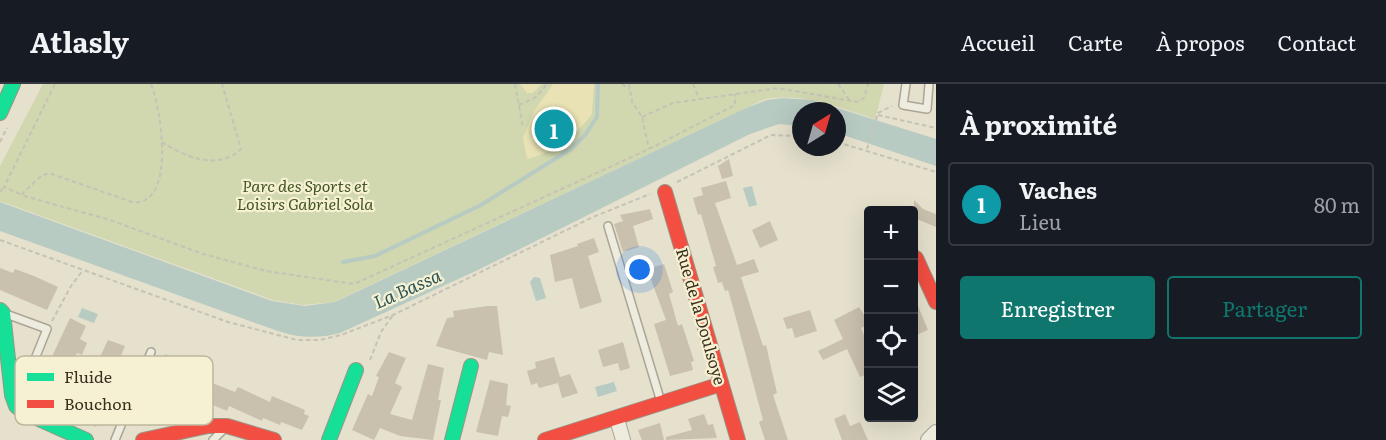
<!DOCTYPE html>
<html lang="fr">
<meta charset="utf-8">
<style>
body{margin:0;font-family:Literata,serif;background:#20242c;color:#f1f3f6}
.controls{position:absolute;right:18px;bottom:18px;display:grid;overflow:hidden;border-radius:6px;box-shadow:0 6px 24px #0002}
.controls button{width:54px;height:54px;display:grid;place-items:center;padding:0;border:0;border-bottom:2px solid #363941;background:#171b24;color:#f1f3f6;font:30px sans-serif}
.compass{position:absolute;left:792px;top:18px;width:54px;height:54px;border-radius:50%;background:#171b24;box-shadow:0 6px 24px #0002;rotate:37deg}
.you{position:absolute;left:640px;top:186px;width:21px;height:21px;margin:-15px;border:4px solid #fff;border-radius:50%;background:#1a73e8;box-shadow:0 0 0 9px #1a73e833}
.badge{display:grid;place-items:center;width:39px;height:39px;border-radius:50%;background:#0f766e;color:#fff;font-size:20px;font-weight:700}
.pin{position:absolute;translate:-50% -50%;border:3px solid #fff;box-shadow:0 2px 6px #0006}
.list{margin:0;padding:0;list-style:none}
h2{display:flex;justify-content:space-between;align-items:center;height:78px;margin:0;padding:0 24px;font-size:26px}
h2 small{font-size:20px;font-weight:400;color:#9ea1a6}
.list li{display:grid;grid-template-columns:39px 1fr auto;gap:18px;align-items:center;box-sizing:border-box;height:84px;margin:0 12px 12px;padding:0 12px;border:2px solid #363941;border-radius:6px}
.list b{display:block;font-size:22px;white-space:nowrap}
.list p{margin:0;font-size:20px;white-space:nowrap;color:#9ea1a6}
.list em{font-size:20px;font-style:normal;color:#9ea1a6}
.actions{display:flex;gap:12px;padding:18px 24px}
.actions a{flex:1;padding:14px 0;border:2px solid #0f766e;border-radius:6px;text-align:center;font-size:21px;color:#0f766e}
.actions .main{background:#0f766e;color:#fff}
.icon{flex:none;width:33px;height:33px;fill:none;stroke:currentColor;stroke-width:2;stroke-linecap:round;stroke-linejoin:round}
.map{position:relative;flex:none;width:936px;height:356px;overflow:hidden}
header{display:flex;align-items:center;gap:36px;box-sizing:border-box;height:84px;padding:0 30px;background:#171b24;border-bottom:2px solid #363941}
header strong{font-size:28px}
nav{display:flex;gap:33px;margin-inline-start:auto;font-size:21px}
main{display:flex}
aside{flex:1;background:#171b24}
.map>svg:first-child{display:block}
.green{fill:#d1d7af}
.sand{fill:#e9e2b4}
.water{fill:#b8cbc2}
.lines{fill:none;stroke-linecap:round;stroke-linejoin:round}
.stream{stroke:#b8cbc2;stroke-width:4}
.building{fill:#cac0ae}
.lane-casing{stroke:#aaa596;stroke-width:10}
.street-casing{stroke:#aaa596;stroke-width:16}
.fast-casing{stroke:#9a9586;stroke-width:16}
.jam-casing{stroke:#9a9586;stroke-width:16}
.path{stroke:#c6c2b6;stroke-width:2;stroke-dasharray:4.5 3;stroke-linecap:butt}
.lane{stroke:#eeebdf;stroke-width:7}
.street{stroke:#eeebdf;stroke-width:14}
.fast{stroke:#16e098;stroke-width:14}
.jam{stroke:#f24e42;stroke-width:14}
.labels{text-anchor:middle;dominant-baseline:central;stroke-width:4.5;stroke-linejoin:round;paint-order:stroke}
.park-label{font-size:16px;font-style:italic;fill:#435724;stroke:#f7f1d3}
.street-label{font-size:16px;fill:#3a2f1e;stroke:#f7f1d3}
.water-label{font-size:18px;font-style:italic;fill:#2d565a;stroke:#f7f1d3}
.key{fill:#f7f1d3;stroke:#beb79d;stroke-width:1.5}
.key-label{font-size:16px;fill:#3a2f1e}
</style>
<header>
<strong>Atlasly</strong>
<nav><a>Accueil</a><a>Carte</a><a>À propos</a><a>Contact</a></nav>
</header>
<main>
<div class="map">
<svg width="936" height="356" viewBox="0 0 936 356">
<rect width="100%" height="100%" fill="#e5e1cd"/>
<path class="green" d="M43 0H884L875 35C838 23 804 8 765 15L334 218 302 221 273 216 0 117V82Z"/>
<g class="sand">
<polygon points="520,0 542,0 532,9 527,9"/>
<path d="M553 0H594L592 30C575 52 555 68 527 75L523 54 534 27Z"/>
</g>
<g class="water">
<path d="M783 14 812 16 936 55V82L837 49V27H801V42L779 40 750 50 478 186 340 249C317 255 298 254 275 246L0 147V118L272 217 305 222 335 218 746 24 767 16Z"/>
<polygon points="752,102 757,121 749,123 743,104"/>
<polygon points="534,193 540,194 546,214 536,217 530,198"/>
<polygon points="82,224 98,230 94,239 78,233"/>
<polygon points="165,270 181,277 179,284 162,277"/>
<polygon points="614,298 617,307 598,313 595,303"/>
</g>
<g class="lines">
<polyline class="stream" points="343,178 375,172 481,121 571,65 585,51 597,33 598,0"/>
</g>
<g class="building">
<polygon points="729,75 733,92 722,95 718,82"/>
<polygon points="726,97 731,114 715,119 737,181 754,175 759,188 741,193 763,262 766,261 777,309 773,311 788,356 765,356 759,338 763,336 734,227 728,206 725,207 722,198 718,199 713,183 716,182 701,130 698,131 693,114 703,111 701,104"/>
<polygon points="914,116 923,125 936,130 936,143 914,134"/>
<polygon points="650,125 653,135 633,142 639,163 623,168 614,140 623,137 620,131"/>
<polygon points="770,137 778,156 760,164 752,146"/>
<polygon points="594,154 599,168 588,172 602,218 580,225 572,194 555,198 550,171 578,162 577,160"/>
<polygon points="664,180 673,208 669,210 678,242 682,240 694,277 691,278 693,286 670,292 654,240 666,236 647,185"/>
<polygon points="0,184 13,189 15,185 34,192 58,203 47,226 0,206"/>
<polygon points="914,212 928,246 914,252"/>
<polygon points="487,222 497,222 503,271 489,268 487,276 436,262 447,234 454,233 453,227"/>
<polygon points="859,223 868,237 868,241 861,244 868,261 868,290 860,293 847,265 823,276 818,267 843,255 834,236"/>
<polygon points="810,226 817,247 795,254 792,244 787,245 783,234"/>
<polygon points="70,234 86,242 80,255 87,259 82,271 77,269 67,291 65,297 71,299 70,303 93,313 109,277 100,273 108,256 125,262 120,274 125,277 123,283 126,284 113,316 115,317 111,326 106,325 96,343 38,317 40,313 34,311"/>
<polygon points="623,258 630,284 620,287 618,279 603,283 598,266"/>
<polygon points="389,268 406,274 395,299 402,303 390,330 412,336 428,280 444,284 438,316 441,316 433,356 400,352 380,344 374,356 352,346 368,310 372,312 379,293 376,292"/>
<polygon points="554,273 560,293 570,290 578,309 562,314 558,299 539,304 537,299 531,301 527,287 536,284 535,278"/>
<polygon points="161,285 199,301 202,295 235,308 238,303 270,318 272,312 305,326 304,330 309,332 302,346 281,338 280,341 263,334 262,337 229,322 227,327 194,313 192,318 175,311 174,313 154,304"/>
<polygon points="490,296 508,300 506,321 511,322 508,333 502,332 498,352 476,348"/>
<polygon points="704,330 708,341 713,340 717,354 666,356 666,353 692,346 688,335"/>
<polygon points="845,330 850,342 860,338 868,356 842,356 834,335"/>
<polygon points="660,339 664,356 642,356 638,346"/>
</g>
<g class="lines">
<g class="lane-casing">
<g id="lane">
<polyline points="906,0 903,21 927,25 929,0"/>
<polyline points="608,142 661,318"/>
<polyline points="6,230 47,245 18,317"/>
<polyline points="130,317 197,339"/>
<polyline points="115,356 151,268"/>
<polyline points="213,356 223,346"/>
</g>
</g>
<g class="street-casing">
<g id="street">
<polyline points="617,335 623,356"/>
<polyline points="928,356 936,348"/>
</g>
</g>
<g class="fast-casing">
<g id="fast">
<polyline points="0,29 13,0"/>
<polyline points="0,226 3,229 12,311 16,322 23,328 86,356"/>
<polyline points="329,356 356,286"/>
<polyline points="452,356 471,282"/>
</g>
</g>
<g class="jam-casing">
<g id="jam">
<polyline points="665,108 738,356"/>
<polyline points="916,174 936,218"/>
<polyline points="143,356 208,342 227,342 274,356"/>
<polyline points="545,356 721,300"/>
</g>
</g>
<g class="path">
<path d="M151 0C161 24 177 123 132 118L49 89 41 92 21 111 110 136 203 170 266 187 354 200 649 65 735 21V10"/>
<polyline points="515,0 523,44"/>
<polyline points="622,0 629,5"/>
<polyline points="629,0 632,18 642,33 649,65"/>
<polyline points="693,0 699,14"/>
<polyline points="838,0 850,17"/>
<polyline points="519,21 536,13 547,0"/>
<polyline points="878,31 936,44"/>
<polyline points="642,33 673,19 778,4 857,18 864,14 868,0"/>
<polyline points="0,58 7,44"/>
<path d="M162 58C185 73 218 87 241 65L222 0"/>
<polyline points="837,58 936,88"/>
<polyline points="867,65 878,29 892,22"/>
<polyline points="677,98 771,51 801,52"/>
<polyline points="0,108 4,103"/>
<polyline points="20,110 4,103 55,0"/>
<polyline points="0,156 228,238 297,256 320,256 341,251 393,231 593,133 650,110"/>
<polyline points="52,237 71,202 83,186"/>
<polyline points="370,276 381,248 393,231"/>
</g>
<use href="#lane" class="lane"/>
<use href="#street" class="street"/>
<use href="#fast" class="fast"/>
<use href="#jam" class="jam"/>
</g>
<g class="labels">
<g class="park-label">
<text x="305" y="101">Parc des Sports et<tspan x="305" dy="18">Loisirs Gabriel Sola</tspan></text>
</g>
<g class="street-label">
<text transform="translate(702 232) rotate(74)">Rue de la Doulsoye</text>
</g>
<g class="water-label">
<text transform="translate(407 204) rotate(-24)">La Bassa</text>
</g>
</g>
<rect x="15" y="272" width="198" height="69" rx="9" class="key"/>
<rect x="27" y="289" width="27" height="8" fill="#16e098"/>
<rect x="27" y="316" width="27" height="8" fill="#f24e42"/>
<g class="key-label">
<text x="64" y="299">Fluide</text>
<text x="64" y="326">Bouchon</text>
</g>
</svg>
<div class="controls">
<button>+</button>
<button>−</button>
<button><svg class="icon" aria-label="locate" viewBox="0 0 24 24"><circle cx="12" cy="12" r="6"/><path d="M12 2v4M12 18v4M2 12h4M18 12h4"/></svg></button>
<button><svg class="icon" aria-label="layers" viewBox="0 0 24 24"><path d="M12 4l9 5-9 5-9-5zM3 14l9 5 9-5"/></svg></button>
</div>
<svg class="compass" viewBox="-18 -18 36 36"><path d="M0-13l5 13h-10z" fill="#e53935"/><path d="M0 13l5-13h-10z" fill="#9ea1a6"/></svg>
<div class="you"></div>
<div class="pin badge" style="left:554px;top:45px;background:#0f9aa8">1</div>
</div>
<aside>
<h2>À proximité<small></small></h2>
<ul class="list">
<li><span class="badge" style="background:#0f9aa8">1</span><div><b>Vaches</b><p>Lieu</p></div><em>80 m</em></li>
</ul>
<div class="actions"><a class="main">Enregistrer</a><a>Partager</a></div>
</aside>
</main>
